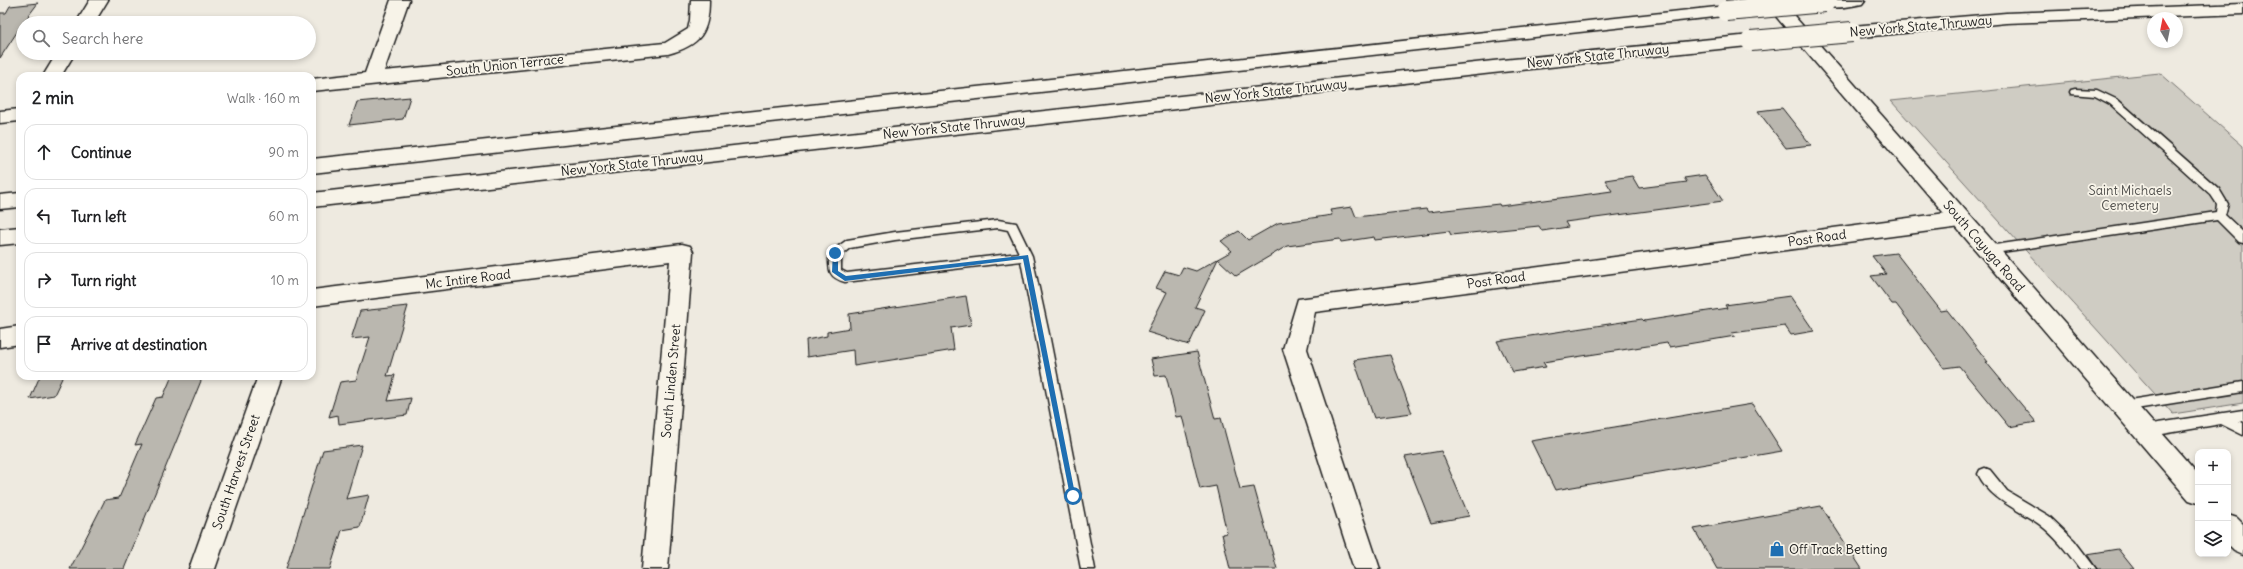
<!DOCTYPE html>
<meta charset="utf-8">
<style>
body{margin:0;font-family:Delius,sans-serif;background:#f6f6f6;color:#202124}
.controls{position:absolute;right:12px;bottom:12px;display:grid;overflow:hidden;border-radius:8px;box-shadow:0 2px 6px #0003}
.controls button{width:36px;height:36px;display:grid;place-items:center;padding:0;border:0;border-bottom:1px solid #e0e0e0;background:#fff;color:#202124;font:20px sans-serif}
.compass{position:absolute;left:2147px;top:12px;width:36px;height:36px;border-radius:50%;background:#fff;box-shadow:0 2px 6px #0003;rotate:350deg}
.stop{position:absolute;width:12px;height:12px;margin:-9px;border:3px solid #1f6fb2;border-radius:50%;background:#fff}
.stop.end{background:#1f6fb2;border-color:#fff;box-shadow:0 1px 4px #0008}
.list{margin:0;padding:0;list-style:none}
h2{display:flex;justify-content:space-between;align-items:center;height:52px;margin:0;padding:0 16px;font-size:17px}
h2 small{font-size:13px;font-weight:400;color:#757577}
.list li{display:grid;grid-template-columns:26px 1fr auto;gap:12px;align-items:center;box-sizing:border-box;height:56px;margin:0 8px 8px;padding:0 8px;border:1px solid #e0e0e0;border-radius:12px}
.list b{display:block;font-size:15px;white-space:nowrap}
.list em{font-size:13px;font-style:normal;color:#757577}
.icon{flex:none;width:22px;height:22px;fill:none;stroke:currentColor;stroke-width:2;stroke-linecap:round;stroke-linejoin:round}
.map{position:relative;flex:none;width:2243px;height:569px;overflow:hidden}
.search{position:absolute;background:#fff;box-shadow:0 2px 6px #0003;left:16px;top:16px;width:300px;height:44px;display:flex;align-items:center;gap:10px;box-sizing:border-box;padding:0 14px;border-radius:22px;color:#757577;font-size:15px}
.panel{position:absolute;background:#fff;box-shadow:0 2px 6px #0003;left:16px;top:72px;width:300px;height:308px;border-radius:12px}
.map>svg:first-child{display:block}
.green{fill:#cfccc3;stroke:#767470}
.building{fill:#bab7af;stroke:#1c1c1c}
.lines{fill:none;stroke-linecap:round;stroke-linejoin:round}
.service-casing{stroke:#1c1c1c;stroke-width:3}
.minor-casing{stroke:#1c1c1c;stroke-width:3}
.tertiary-casing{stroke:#1c1c1c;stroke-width:3}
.motorway-casing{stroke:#1c1c1c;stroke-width:3}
.service{fill:#f7f3e8;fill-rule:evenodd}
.minor{fill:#f7f3e8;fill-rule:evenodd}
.tertiary{fill:#f7f3e8;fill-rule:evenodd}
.motorway{fill:#f7f3e8;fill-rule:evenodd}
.motorway-bridge-casing{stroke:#1c1c1c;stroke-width:22;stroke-linecap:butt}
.motorway-bridge{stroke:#f7f3e8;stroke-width:20}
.route{fill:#1f6fb2}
.labels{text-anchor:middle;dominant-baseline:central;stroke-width:3.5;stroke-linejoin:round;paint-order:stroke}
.street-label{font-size:13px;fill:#1c1c1c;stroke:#f7f3e8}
.park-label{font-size:13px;fill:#52514e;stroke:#f7f3e8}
.poi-label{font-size:13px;fill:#1c1c1c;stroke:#f7f3e8;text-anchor:start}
</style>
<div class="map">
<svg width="2243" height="569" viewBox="0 0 2243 569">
<rect width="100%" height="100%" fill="#eeeae0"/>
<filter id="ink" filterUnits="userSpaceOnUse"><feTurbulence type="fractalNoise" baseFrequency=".025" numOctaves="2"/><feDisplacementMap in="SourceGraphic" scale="8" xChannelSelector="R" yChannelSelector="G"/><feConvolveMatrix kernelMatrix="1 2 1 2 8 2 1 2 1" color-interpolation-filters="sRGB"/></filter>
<g filter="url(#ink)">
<polygon class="green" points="2160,73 2243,146 2243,403 2173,414 1891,101"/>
<g class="building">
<polygon points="38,3 23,23 0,58 0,13 6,13 10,6"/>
<polygon points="410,97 403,119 349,125 357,102"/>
<polygon points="1782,108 1811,145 1786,148 1758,111"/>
<polygon points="1705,175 1723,201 1565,222 1568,227 1542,231 1539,226 1451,235 1449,231 1375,240 1374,237 1341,242 1340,239 1287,246 1236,276 1218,259 1195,307 1205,310 1189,345 1147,332 1167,292 1156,288 1165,271 1179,275 1183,267 1196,271 1232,251 1221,241 1239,231 1248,240 1278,223 1332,215 1330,210 1352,207 1356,217 1426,209 1428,212 1499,204 1500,206 1612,191 1605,180 1632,176 1639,188 1687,182 1684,178"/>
<polygon points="1896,253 1941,311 1947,310 1988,362 1986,362 2036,422 2009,427 1959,366 1944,368 1896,304 1892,304 1871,276 1886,274 1872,256"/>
<polygon points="966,296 971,325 951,328 954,350 854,366 853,350 807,357 806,340 827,336 827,332 850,328 849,314"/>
<polygon points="1790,296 1814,331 1791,335 1785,326 1732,333 1735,336 1670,347 1667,343 1543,362 1546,367 1513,372 1497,341 1642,319 1644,321 1727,308 1725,305"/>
<polygon points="408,306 387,376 395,375 388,401 411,398 407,415 339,424 338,415 329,417 340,382 356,380 370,337 351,339 360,311"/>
<polygon points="1197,352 1215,419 1221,418 1240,489 1254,487 1277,569 1230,569 1222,534 1227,533 1216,486 1200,489 1182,416 1176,417 1166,375 1155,376 1151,359"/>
<polygon points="1390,355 1412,413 1374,418 1354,360"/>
<polygon points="40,376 63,376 54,395 30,399"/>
<polygon points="172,376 203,376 124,569 70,569 105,500 119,498 142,444 135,445 156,398 163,397"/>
<polygon points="1752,404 1782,451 1555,490 1531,441"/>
<polygon points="362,445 346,499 369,495 360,527 342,530 330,569 286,569 323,450"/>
<polygon points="1441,451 1469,516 1431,523 1405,457"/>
<polygon points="1821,506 1862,569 1717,569 1694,529"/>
<polygon points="2118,549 2134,569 2097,569 2087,554"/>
</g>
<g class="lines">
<g class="service-casing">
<g id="service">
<polygon points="2075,89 2097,90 2118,100 2219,189 2228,204 2225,215 2243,232 2243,243 2239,242 2217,220 1988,254 1984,253 1982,250 1988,246 2216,212 2217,204 2211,195 2110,104 2095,96 2071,94 2070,92 2071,90"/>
<path d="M998 220 1016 223 1032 256 1049 334 1095 569H1081L1021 261 845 282C827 277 829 269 829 253L847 240 895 232ZM998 228 1008 230 1019 253 847 273 841 270V255L850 248 895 240Z"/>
<polygon points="2243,382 2243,392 2123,411 2118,410 2116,406 2118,402 2123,401"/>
<polygon points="2243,410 2243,420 2239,421 2243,423 2243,435 2221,424 2145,437 2140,435 2138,431 2140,427 2145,425"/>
<path d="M1985 468 1990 470 2007 491 2049 516 2074 540 2096 569H2080C2068 553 2055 536 2039 524 2016 508 1991 500 1978 474L1980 470Z"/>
</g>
</g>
<g class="minor-casing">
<g id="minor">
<polygon points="90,0 108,0 94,23 76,23"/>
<path d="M391 0H409L384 71 665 43 688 29 690 20 691 0H709C709 32 701 45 668 54L312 91V79L365 73Z"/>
<polygon points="57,53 75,53 61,76 43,76"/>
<polygon points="20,109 20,121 0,123 0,111"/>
<polygon points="1961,211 1968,214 1971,219 1968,224 1961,227 1315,312 1307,349 1380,569 1354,569 1283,349 1298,299"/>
<polygon points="682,244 690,246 693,252 668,569 642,569 670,261 312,306 312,290"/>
<polygon points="20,326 20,344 0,347 0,329"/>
<polygon points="258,376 282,376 215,569 189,569"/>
</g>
</g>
<g class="tertiary-casing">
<g id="tertiary">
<polygon points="1762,0 1780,0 2198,474 2198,503 2189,500"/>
<polygon points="2228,515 2237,518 2243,524 2243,555 2234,551 2228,545"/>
</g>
</g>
<g class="motorway-casing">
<g id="motorway">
<path d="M1818 0H1865L1862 4C1849 7 1832 9 1819 6L1816 2Z"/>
<polygon points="2243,4 2243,14 2006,23 1852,38 1846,36 1843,32 1846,28 1852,26 2006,13"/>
<polygon points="1726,6 1732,7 1735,11 1732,15 312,173 312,159"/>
<polygon points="1751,35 1757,37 1760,41 1757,45 1493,73 312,207 312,193 1493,61"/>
<polygon points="20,193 20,207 0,209 0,195"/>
<polygon points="20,227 20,243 0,245 0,229"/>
</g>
</g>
<use href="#service" class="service"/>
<use href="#minor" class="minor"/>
<use href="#tertiary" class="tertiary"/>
<use href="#motorway" class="motorway"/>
<g class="motorway-bridge-casing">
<g id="motorway-bridge">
<polyline points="1726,11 1825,2"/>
<polyline points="1751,41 1852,32"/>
</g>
</g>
<use href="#motorway-bridge" class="motorway-bridge"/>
</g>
</g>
<polygon class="route" points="833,251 838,253 838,271 846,276 1028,255 1076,499 1073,500 1070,496 1023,259 845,281 832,272"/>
<defs>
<g id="shop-bare" transform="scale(1.2)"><path d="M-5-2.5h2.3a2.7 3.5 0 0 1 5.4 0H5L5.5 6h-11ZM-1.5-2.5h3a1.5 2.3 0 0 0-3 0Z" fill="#1f6fb2" stroke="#f7f3e8" stroke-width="2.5" paint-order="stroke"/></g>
</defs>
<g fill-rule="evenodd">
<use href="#shop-bare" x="1777" y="549"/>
</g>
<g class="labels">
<g class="street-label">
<text transform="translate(1921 26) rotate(-5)">New York State Thruway</text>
<text transform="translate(1598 56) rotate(-6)">New York State Thruway</text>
<text transform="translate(505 65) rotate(-6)">South Union Terrace</text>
<text transform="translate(1276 91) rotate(-6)">New York State Thruway</text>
<text transform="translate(954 127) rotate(-6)">New York State Thruway</text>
<text transform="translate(632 164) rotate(-6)">New York State Thruway</text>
<text transform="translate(1817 238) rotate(-8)">Post Road</text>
<text transform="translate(1984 246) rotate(49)">South Cayuga Road</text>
<text transform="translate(468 279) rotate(-7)">Mc Intire Road</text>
<text transform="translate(1496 280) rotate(-8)">Post Road</text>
<text transform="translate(671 381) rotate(-85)">South Linden Street</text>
<text transform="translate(236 472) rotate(-71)">South Harvest Street</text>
</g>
<g class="park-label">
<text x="2130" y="190">Saint Michaels<tspan x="2130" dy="15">Cemetery</tspan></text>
</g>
<g class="poi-label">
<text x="1789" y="549">Off Track Betting</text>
</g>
</g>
</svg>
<div class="controls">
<button>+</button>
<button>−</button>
<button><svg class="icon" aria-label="layers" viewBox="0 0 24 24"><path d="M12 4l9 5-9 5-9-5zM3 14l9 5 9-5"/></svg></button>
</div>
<svg class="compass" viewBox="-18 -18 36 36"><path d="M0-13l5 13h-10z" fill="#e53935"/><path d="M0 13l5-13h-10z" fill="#757577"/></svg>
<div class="stop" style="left:1073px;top:496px"></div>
<div class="stop end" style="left:835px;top:253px"></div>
<div class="search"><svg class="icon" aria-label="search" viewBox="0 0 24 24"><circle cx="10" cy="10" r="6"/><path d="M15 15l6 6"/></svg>Search here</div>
<section class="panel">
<h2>2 min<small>Walk · 160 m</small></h2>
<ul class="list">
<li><svg class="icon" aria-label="ahead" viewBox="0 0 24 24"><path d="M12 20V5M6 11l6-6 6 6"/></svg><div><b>Continue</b></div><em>90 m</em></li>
<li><svg class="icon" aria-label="left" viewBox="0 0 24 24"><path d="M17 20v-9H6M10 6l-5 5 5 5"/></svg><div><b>Turn left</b></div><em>60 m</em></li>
<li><svg class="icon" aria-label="right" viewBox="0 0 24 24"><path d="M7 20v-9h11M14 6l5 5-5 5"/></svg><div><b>Turn right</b></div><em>10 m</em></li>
<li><svg class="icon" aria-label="arrive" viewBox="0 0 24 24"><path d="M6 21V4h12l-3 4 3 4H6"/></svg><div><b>Arrive at destination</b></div></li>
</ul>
</section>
</div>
